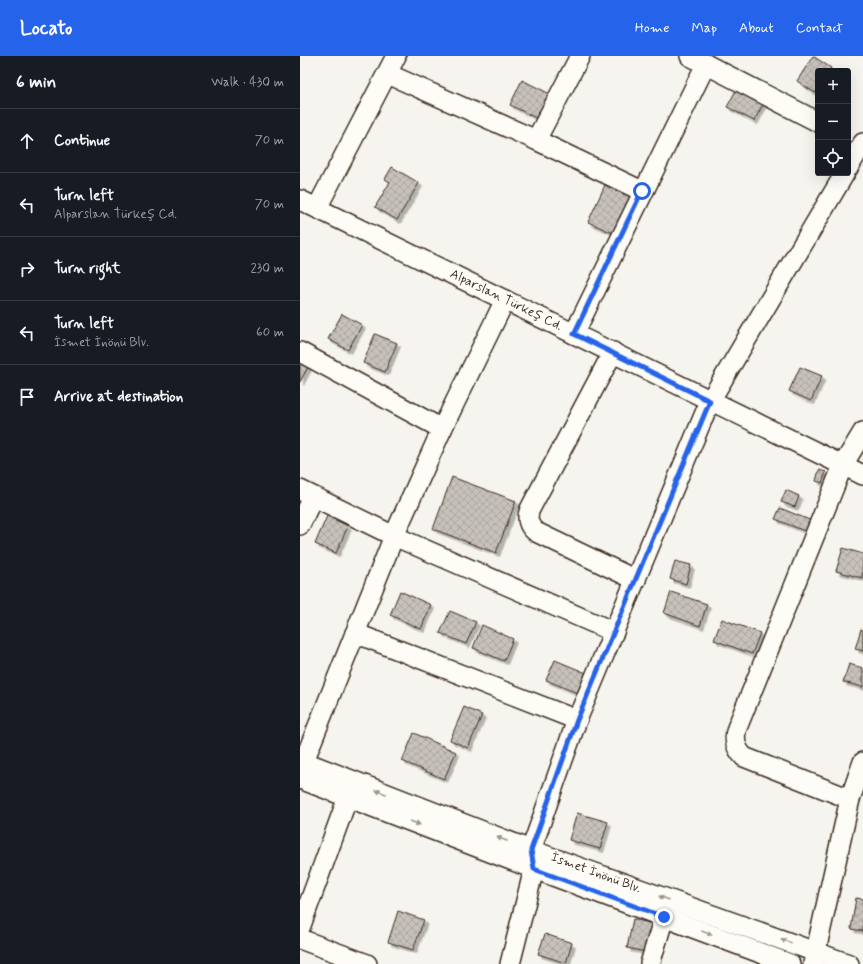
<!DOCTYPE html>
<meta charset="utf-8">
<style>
body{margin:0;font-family:Mynerve,sans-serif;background:#242831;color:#f1f3f6}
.controls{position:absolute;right:12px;top:12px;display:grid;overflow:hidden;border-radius:4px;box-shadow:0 4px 16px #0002}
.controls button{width:36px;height:36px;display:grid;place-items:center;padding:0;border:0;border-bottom:1px solid #363941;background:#171b24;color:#f1f3f6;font:20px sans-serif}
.stop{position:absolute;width:12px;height:12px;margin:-9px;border:3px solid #2563eb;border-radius:50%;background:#fff}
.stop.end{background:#2563eb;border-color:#fff;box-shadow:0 1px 4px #0008}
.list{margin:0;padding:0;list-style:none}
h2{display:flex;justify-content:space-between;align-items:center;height:52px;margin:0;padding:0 16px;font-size:17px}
h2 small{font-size:13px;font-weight:400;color:#9ea1a6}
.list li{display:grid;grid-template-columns:26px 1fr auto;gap:12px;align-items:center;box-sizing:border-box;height:64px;padding:0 16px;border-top:1px solid #363941}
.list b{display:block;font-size:15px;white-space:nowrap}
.list p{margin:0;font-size:13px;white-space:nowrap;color:#9ea1a6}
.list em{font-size:13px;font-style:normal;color:#9ea1a6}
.icon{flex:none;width:22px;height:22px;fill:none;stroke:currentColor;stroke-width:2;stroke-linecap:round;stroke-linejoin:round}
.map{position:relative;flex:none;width:563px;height:908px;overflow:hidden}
header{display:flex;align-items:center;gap:24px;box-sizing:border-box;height:56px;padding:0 20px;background:#2563eb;color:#fff}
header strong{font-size:19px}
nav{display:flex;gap:22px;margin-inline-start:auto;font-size:14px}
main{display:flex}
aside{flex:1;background:#171b24}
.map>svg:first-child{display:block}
.building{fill:url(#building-cross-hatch);stroke:#3b2a1e;filter:url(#shadow)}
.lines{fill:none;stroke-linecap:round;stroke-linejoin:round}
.minor-casing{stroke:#3b2a1e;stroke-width:22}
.minor{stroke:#fdfcf7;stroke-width:19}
.oneway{fill:#9c938a}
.route{stroke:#2563eb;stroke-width:5}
.labels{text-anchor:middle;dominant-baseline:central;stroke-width:4;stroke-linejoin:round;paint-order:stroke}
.street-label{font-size:13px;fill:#3b2a1e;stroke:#fdfcf7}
</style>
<header>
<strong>Locato</strong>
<nav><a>Home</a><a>Map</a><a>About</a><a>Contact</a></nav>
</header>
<main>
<aside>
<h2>6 min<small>Walk · 430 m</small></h2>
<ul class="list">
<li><svg class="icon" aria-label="ahead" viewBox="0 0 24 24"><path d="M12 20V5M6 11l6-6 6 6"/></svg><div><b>Continue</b></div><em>70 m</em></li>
<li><svg class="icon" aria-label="left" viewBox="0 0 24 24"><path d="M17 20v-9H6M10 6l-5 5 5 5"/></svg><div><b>Turn left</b><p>Alparslan Türkeş Cd.</p></div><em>70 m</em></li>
<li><svg class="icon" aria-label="right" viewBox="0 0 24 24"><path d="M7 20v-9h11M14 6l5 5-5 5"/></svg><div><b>Turn right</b></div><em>230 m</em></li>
<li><svg class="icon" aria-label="left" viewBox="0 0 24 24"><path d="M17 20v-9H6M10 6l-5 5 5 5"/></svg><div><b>Turn left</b><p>İsmet İnönü Blv.</p></div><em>60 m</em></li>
<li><svg class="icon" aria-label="arrive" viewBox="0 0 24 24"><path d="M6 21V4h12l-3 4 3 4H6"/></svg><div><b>Arrive at destination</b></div></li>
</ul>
</aside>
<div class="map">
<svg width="563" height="908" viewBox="0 0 563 908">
<defs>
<pattern id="building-cross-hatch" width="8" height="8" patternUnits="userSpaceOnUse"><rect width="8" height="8" fill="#c7c1bb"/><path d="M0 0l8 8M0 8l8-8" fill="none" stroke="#aca6a0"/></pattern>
<filter id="shadow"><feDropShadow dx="3.5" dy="3.5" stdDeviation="0" flood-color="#0004"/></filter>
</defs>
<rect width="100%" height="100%" fill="#f5f4ee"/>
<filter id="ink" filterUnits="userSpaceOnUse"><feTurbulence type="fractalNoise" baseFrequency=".025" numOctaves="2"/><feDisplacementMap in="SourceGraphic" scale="8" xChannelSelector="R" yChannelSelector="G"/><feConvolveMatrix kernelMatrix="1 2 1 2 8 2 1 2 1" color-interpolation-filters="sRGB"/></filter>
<g filter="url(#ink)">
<g class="building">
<polygon points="513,0 531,12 529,15 518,15 518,33 515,37 497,25"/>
<polygon points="222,24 256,41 244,66 210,49"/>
<polygon points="440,27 467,41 454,65 427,51"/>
<polygon points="92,111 119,127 97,164 75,151 90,126 85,123"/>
<polygon points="305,129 332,141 315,178 288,166"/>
<polygon points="42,258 62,269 48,294 28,283"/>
<polygon points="75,278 97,287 85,316 63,307"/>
<polygon points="0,304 9,309 0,326"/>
<polygon points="500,311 522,320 511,345 489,335"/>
<polygon points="519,414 526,416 522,427 516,425"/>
<polygon points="152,421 216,445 196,497 133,473"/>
<polygon points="486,434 499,440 495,451 481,446"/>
<polygon points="480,452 512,465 507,476 475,463"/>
<polygon points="27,460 48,470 36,497 15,488"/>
<polygon points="543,492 563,498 562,522 536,515"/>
<polygon points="375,505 391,509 386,528 370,523"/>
<polygon points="100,535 131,549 121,573 90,559"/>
<polygon points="371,536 407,548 400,570 364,557"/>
<polygon points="150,555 176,566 166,588 140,577"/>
<polygon points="422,563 460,577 452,598 414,584"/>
<polygon points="182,569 213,583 204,605 173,592"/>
<polygon points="561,573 563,574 563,595 555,593"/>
<polygon points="255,604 291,619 282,639 246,624"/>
<polygon points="549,608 563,612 563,631 543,626"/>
<polygon points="164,651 182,659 168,692 150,684"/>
<polygon points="114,677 156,696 144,723 102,705"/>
<polygon points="277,757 308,766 300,793 269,784"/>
<polygon points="556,842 563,843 563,875 551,873"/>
<polygon points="98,855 124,864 113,894 88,886"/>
<polygon points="333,863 358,869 351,897 327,892"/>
<polygon points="245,878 272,887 266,907 238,898"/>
</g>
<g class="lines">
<g class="minor-casing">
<g id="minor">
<polyline points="390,0 518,66"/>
<polyline points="88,18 236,84 342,135"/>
<polyline points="236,84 280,0"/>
<polyline points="548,112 563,87"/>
<polyline points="0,144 563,419"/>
<polyline points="17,152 96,0"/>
<polyline points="274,278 406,8"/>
<polyline points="0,296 142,373"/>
<path d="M313 296 230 453C226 462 228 470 236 476L336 524"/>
<polyline points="0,434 94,480 314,576"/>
<polyline points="0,469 13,441"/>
<polyline points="55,577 277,664"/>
<polyline points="0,704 231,794 549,908"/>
<polyline points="4,705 94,480 142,373 205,244"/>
<polyline points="0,723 234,813 490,908"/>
<path d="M550 743 444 701C436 693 433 683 437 672L543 409 563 376"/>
<polyline points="0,872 48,741"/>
<polyline points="0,883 67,908"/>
<polyline points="210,908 234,813 231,794 277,664 410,345 545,117"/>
<polyline points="350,908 364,861"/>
<polyline points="513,908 550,743 563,706"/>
</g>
</g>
<use href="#minor" class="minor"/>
</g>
<defs><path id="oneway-solid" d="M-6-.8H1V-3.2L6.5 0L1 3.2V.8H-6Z"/></defs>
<g class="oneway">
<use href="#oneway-solid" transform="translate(81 736) rotate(-159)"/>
<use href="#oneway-solid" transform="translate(115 767) rotate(21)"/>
<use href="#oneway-solid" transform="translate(202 783) rotate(-159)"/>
<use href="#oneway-solid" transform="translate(364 842) rotate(-160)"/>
<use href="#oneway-solid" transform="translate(407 877) rotate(20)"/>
<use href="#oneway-solid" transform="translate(486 885) rotate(-160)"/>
</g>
</g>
<g class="lines" filter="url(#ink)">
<polyline class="route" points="342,135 274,278 410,345 277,664 231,794 234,813 364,861"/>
</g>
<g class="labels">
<g class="street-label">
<text transform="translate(206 244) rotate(26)">Alparslan Türkeş Cd.</text>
<text transform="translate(296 817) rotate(20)">İsmet İnönü Blv.</text>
</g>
</g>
</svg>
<div class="controls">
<button>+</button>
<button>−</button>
<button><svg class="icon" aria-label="locate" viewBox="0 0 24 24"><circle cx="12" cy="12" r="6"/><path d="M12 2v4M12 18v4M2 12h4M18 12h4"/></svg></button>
</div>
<div class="stop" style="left:342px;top:135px"></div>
<div class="stop end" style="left:364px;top:861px"></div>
</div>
</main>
